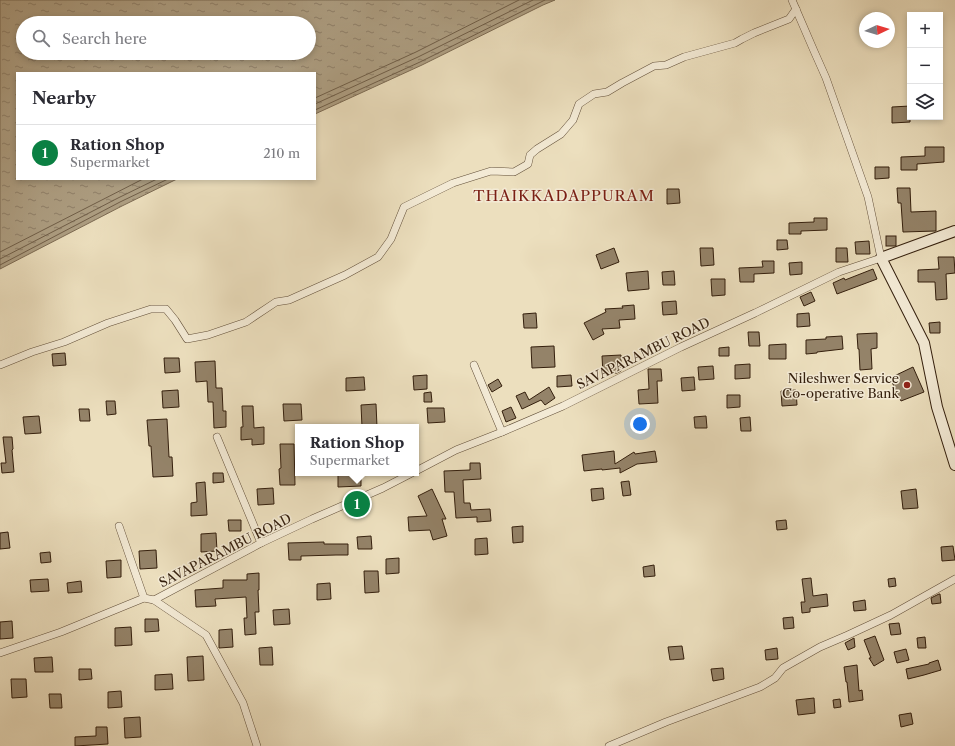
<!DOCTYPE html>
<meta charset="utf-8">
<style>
body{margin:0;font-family:"Libre Caslon Text",serif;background:#f7f7f7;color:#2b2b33}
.controls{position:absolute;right:12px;top:12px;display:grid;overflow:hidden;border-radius:0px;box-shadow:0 2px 6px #0003}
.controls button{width:36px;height:36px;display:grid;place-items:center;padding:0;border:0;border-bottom:1px solid #e1e1e2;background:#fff;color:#2b2b33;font:20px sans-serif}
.compass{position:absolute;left:859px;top:12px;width:36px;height:36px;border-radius:50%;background:#fff;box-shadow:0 2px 6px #0003;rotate:86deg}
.you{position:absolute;left:640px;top:424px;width:14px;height:14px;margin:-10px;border:3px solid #fff;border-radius:50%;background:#1a73e8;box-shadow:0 0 0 6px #1a73e833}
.badge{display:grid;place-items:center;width:26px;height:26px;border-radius:50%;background:#0b8043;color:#fff;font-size:13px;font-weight:700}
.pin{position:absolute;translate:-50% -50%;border:2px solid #fff;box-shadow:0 1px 4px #0006}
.popup{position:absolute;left:295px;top:424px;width:124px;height:52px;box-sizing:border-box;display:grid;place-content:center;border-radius:0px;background:#fff;filter:drop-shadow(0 1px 3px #0005);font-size:13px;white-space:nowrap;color:#7c7c81}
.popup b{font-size:15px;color:#2b2b33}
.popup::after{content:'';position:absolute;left:50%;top:100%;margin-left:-8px;border:8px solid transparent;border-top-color:#fff}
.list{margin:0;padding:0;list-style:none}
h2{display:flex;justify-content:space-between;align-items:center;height:52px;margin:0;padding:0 16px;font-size:17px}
h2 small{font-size:13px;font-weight:400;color:#7c7c81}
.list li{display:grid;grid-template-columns:26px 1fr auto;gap:12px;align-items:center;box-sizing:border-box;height:56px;padding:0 16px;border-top:1px solid #e1e1e2}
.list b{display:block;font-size:15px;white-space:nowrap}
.list p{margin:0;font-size:13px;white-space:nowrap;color:#7c7c81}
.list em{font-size:13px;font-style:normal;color:#7c7c81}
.icon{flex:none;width:22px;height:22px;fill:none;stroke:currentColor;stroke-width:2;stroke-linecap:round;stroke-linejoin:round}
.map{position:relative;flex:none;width:955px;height:746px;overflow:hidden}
.search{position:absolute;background:#fff;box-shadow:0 2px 6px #0003;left:16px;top:16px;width:300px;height:44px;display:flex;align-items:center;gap:10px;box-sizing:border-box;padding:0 14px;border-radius:22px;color:#7c7c81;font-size:15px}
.panel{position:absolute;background:#fff;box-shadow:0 2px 6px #0003;left:16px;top:72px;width:300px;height:108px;border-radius:0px}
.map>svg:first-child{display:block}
.water{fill:url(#water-ripples);stroke:#7d6b53;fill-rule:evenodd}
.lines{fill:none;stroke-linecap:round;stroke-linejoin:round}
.shore{stroke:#705e48;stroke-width:1}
.building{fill:#948369;stroke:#341f0d}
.minor-casing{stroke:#624f39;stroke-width:8}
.secondary-casing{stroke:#341f0d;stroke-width:12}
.minor{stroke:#f3ead5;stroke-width:7}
.secondary{stroke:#f3ead5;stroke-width:10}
.poi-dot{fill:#8f2418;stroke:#f3ead5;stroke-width:1.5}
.labels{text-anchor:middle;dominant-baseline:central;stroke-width:3;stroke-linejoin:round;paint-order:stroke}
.street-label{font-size:13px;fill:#341f0d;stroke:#f3ead5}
.poi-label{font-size:13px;fill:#341f0d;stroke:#f3ead5;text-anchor:end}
.quarter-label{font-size:15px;letter-spacing:1px;fill:#7a1f14;stroke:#f3ead5}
</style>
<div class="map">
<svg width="955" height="746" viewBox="0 0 955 746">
<defs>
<pattern id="water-ripples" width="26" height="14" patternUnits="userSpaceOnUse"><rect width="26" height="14" fill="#ad9e82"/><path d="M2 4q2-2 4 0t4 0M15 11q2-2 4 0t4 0" fill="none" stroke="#8e8069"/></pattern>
</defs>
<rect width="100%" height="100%" fill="#ecdfbe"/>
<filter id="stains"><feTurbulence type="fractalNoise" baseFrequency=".005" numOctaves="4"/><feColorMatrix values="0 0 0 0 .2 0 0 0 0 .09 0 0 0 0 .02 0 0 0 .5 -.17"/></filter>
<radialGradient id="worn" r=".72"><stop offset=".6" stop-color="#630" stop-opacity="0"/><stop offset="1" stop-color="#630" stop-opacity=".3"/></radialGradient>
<path class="water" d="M0 0H555L543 5 422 65 315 114V73H17V179H177L122 206 0 269ZM23 23H309V53H23Z"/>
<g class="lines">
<g class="shore">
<polyline points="315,98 416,52 519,0"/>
<polyline points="315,104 418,57 533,0"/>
<polyline points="315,110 420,62 545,0"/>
<polyline points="0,252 143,179"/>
<polyline points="0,259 118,198 157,179"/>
<polyline points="0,265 120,202 168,179"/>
</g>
</g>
<g class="building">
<polygon points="910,106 910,122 892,123 892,107"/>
<polygon points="925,147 944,147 944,162 917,164 917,170 901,170 901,157 925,156"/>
<polygon points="875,167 889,167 889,178 875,179"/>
<polygon points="897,188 910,188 911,212 936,211 936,231 903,232 901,203 898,203"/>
<polygon points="667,189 679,189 680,203 667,204"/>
<polygon points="814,218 827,218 827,230 801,231 801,234 789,234 789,223 814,222"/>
<rect x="886" y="236" width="10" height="10"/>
<polygon points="777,240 787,240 788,249 777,250"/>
<polygon points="869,241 870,254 856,254 855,242"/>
<polygon points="614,248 619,262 601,269 596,255"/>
<polygon points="700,248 713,248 714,265 701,266"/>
<polygon points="836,248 847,248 848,262 836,262"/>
<polygon points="938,257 954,257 955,273 946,274 947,299 936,300 935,282 918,282 918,270 939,269"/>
<polygon points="762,261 774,261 774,273 754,274 754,282 740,282 739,268 763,267"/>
<polygon points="802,262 802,274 790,275 789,263"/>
<polygon points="873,269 877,279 837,294 833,283 844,278 845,280"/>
<polygon points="648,271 649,289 628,291 626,273"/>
<polygon points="674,271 675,285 663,285 662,272"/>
<polygon points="711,279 725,279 725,295 712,296"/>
<polygon points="811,292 815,301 804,306 800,297"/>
<polygon points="676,301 677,314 663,315 662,302"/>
<polygon points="634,305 635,319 619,320 620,328 602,329 604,334 593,340 584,323 606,312 605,309 623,308 622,306"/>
<polygon points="536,313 537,328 524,328 523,314"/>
<polygon points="809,313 810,326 797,327 797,314"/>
<polygon points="940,322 940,333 930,333 929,323"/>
<polygon points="748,332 759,332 760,346 749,346"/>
<polygon points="877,333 877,348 871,349 872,369 860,370 859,349 858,349 857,334"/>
<polygon points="842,336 843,349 817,352 817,353 806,354 806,340 826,339 826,337"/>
<polygon points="786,344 786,359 769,359 769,345"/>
<polygon points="554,346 555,367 532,368 531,347"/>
<polygon points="729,347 729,356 719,356 719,348"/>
<polygon points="65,353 66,365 53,366 52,354"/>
<polygon points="621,355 621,371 617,373 603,374 602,356"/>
<polygon points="164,358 179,358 180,372 165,373"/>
<polygon points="215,361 216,388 222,388 223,411 226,411 226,427 214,428 213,402 208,402 207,381 196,382 195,362"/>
<polygon points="750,364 750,378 735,379 735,365"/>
<polygon points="713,366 714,379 699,380 698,367"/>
<polygon points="913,367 924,392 901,401 890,378"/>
<polygon points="648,369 661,369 662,381 657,381 658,403 639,404 638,390 649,389"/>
<polygon points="427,375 427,389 414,390 413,376"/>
<polygon points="571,375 572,386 557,387 557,376"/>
<polygon points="364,377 365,390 346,391 346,378"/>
<polygon points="694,377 695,390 682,391 681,378"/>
<polygon points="498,379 502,386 492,392 488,385"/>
<polygon points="549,387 555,398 545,405 541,400 522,409 516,396 525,392 529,400"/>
<polygon points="178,390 179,407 163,408 162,391"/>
<polygon points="796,390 797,405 782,406 781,391"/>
<polygon points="431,392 432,402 424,402 424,393"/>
<polygon points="727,395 740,395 740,407 727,408"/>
<polygon points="106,401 115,401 116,414 107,415"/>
<polygon points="283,404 301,404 302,420 284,421"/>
<polygon points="376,404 377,427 362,427 361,405"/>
<polygon points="242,406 253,406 254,428 264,427 264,444 252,445 252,439 241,440 241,427 243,427"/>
<polygon points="511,407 516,418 506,422 502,411"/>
<polygon points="427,408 444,408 445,422 428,423"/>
<polygon points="79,409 89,409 90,421 80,421"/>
<polygon points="39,416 41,433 25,434 23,417"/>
<polygon points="706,416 707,428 695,428 694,417"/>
<polygon points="750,417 751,431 741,431 740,418"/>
<polygon points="167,419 169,457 172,457 173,476 153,477 151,446 149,446 147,420"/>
<polygon points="3,437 12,437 13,449 12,450 14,472 2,473 1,463 6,463"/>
<polygon points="280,444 294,444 295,485 280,485 279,469 281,468"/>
<polygon points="614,451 615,464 634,452 635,454 655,451 657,462 637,464 620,473 620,468 602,470 602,469 584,471 582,455"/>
<polygon points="470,463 480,463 481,479 463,480 464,503 470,503 471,510 490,509 491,521 477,522 477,517 456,518 454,492 445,492 444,471 470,470"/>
<polygon points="213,473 223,473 224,482 213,483"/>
<polygon points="338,473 361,473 361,486 338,487"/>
<polygon points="629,481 631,495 623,496 621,482"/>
<polygon points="205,482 207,515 191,516 191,503 197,502 196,483"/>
<polygon points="273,488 274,504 258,505 257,489"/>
<polygon points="603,488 604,499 592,501 591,489"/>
<polygon points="432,489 446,519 442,519 447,536 433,540 430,530 409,531 408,517 427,516 418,496"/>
<polygon points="916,489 918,508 903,509 901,491"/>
<polygon points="228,520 241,520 241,531 229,531"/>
<polygon points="786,520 787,529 777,530 776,521"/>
<polygon points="523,526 523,542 513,543 512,527"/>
<polygon points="8,532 10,548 0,549 0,533"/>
<polygon points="216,533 217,551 201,552 201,534"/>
<polygon points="371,536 372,549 358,549 357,537"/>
<polygon points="487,538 488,554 475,555 475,539"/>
<polygon points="324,542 324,544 348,544 348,555 336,555 301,556 301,560 289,560 288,543"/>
<polygon points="953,546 955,560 942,561 941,547"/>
<polygon points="156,550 157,568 140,569 139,551"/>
<polygon points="50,552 51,562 41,563 40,553"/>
<polygon points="399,558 399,573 386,574 386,559"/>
<polygon points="121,560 121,577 107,578 106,561"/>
<polygon points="654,565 655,576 644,577 643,567"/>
<polygon points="364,571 378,571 379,592 365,593"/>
<polygon points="259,573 259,590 258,590 259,612 255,612 256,634 245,635 244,618 247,618 246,597 215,599 216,606 196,607 195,590 223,588 223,580 247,580 247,574"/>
<polygon points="811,578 813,596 827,594 828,606 810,608 810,612 802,613 801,602 805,602 802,579"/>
<polygon points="895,578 896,586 889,587 888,579"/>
<polygon points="48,579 49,591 31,592 30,580"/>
<polygon points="81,581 82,592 68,593 67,583"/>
<polygon points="330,583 331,599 317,600 317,584"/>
<polygon points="939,594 940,594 941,603 932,604 931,598"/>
<polygon points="865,600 866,610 854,611 853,602"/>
<polygon points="289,609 290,624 274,625 273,610"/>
<polygon points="793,617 794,628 784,629 783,618"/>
<polygon points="145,619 158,619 159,631 145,632"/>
<polygon points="12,621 13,638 0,639 0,622"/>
<polygon points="899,623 901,634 891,635 889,624"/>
<polygon points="131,627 132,645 115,646 115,628"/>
<polygon points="232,629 233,647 219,648 219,630"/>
<polygon points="875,636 884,660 874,666 869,658 871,658 864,640"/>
<polygon points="925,637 926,648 918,648 917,638"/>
<polygon points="854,638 855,647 848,650 845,643"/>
<polygon points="682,646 684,659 670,660 668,647"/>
<polygon points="272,647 273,665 260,665 259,648"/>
<polygon points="777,648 778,659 766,660 765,650"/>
<polygon points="906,649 909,660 897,663 894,652"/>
<polygon points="203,656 204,680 188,681 187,657"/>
<polygon points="52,657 53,672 35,672 34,658"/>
<polygon points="938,660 941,670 924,675 908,679 906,669 929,664 929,663"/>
<polygon points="857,665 859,691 862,690 863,700 849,702 847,682 846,682 844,667"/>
<polygon points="723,668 724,679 713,681 711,669"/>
<polygon points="79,669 91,669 92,679 79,680"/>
<polygon points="172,674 173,689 155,690 155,675"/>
<polygon points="11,679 26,679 27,697 12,698"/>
<polygon points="121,691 122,707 108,708 108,692"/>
<polygon points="49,694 61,694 62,708 50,708"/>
<polygon points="814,698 815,713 798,715 796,700"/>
<polygon points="840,699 841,707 834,708 833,700"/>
<polygon points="911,713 913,724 901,727 899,715"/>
<polygon points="140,717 141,737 125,738 124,718"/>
<polygon points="96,727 107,727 108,744 75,746 75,737 96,736"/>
</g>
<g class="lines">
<g class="minor-casing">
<g id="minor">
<polyline points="0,365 32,352 64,342 108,323 151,309 166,309 175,320 187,339 208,335 246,322 276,302 289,300 345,275 378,257 391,239 404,207 453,183 491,171 514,172 528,164 530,155 537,149 561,134 573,120 579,104 594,94 607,92 622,83 654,66 666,65 684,57 735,43 742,39 754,33 789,19 796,9"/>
<polyline points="474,365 502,432"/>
<polyline points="217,437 261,543"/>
<polyline points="416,471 456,450 502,432 563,406 681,347 755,313 839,272 881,258 868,197 826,78 814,51 792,0"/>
<polyline points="119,526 144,598"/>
<polyline points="154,600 206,635 243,703 257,746"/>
<polyline points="0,653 61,632 144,598 154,600 261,543 312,519 383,488 412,473"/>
<polyline points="609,746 666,722 760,687 775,678 783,668 820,647 848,635 891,615 955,579"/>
</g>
</g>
<g class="secondary-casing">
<polyline id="secondary" points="955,231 881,258 924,343 937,407 955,465"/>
</g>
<use href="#minor" class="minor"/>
<use href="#secondary" class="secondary"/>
</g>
<circle class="poi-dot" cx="907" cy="385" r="4"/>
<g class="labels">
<g class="street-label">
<text transform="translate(643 353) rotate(-26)">SAVAPARAMBU ROAD</text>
<text transform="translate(225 550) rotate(-27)">SAVAPARAMBU ROAD</text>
</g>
<g class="poi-label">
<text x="899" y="378">Nileshwer Service<tspan x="899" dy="15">Co-operative Bank</tspan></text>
</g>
<g class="quarter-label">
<text x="564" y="195">THAIKKADAPPURAM</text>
</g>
</g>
<rect width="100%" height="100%" filter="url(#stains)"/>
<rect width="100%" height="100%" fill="url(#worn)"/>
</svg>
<div class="controls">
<button>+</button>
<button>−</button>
<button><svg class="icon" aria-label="layers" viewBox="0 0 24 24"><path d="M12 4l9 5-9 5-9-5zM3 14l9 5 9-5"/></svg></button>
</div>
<svg class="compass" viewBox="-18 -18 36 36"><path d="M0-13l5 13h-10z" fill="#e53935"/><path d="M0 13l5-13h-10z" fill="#7c7c81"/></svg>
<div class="you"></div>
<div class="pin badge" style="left:357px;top:504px">1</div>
<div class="popup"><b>Ration Shop</b>Supermarket</div>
<div class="search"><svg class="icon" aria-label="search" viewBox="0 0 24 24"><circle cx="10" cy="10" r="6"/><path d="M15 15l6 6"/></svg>Search here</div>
<section class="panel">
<h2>Nearby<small></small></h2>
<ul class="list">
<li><span class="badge">1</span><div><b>Ration Shop</b><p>Supermarket</p></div><em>210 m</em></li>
</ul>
</section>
</div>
